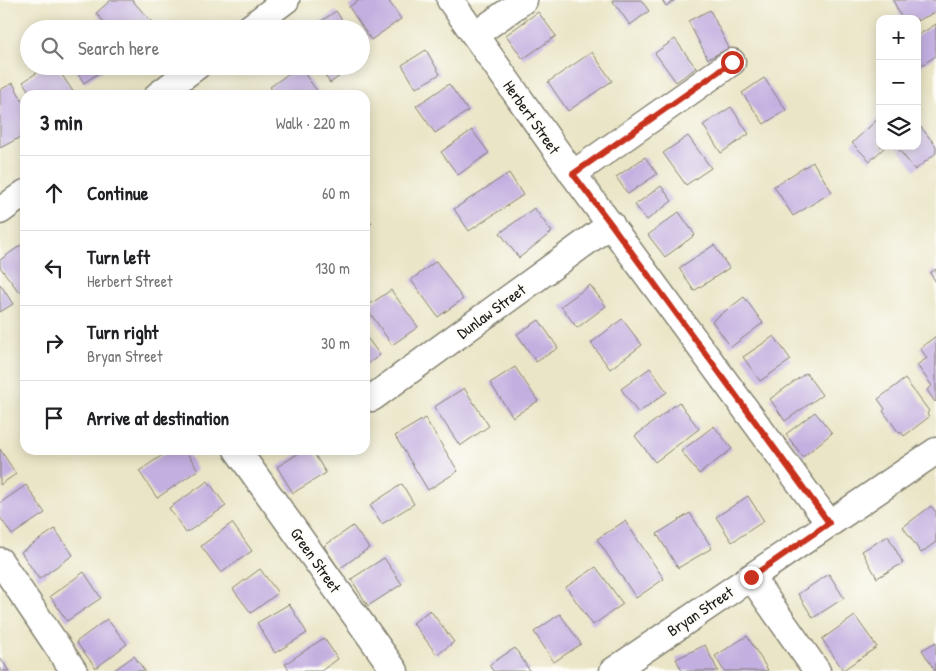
<!DOCTYPE html>
<meta charset="utf-8">
<style>
body{margin:0;font-family:"Patrick Hand",sans-serif;background:#f2f2f2;color:#202124}
.controls{position:absolute;right:15px;top:15px;display:grid;overflow:hidden;border-radius:10px;box-shadow:0 2px 12px #0003}
.controls button{width:45px;height:45px;display:grid;place-items:center;padding:0;border:0;border-bottom:1px solid #e0e0e0;background:#fff;color:#202124;font:25px sans-serif}
.stop{position:absolute;width:15px;height:15px;margin:-11px;border:4px solid #c8321e;border-radius:50%;background:#fff}
.stop.end{background:#c8321e;border-color:#fff;box-shadow:0 1px 5px #0008}
.list{margin:0;padding:0;list-style:none}
h2{display:flex;justify-content:space-between;align-items:center;height:65px;margin:0;padding:0 20px;font-size:21px}
h2 small{font-size:16px;font-weight:400;color:#757577}
.list li{display:grid;grid-template-columns:32px 1fr auto;gap:15px;align-items:center;box-sizing:border-box;height:75px;padding:0 20px;border-top:1px solid #e0e0e0}
.list b{display:block;font-size:19px;white-space:nowrap}
.list p{margin:0;font-size:16px;white-space:nowrap;color:#757577}
.list em{font-size:16px;font-style:normal;color:#757577}
.icon{flex:none;width:28px;height:28px;fill:none;stroke:currentColor;stroke-width:2;stroke-linecap:round;stroke-linejoin:round}
.map{position:relative;flex:none;width:936px;height:671px;overflow:hidden}
.search{position:absolute;background:#fff;box-shadow:0 2px 12px #0003;left:20px;top:20px;width:350px;height:55px;display:flex;align-items:center;gap:12px;box-sizing:border-box;padding:0 18px;border-radius:28px;color:#757577;font-size:19px}
.panel{position:absolute;background:#fff;box-shadow:0 2px 12px #0003;left:20px;top:90px;width:350px;height:365px;border-radius:15px}
.map>svg:first-child{display:block}
.building{fill:#c3afe0}
.lines{fill:none;stroke-linecap:round;stroke-linejoin:round}
.minor-casing{stroke:#838071;stroke-width:29}
.minor{stroke:#fff;stroke-width:26}
.route{stroke:#c8321e;stroke-width:6}
.labels{text-anchor:middle;dominant-baseline:central;stroke-width:4.5;stroke-linejoin:round;paint-order:stroke}
.street-label{font-size:16px;fill:#1c1c1c;stroke:#fdfcf7}
</style>
<div class="map">
<svg width="936" height="671" viewBox="0 0 936 671">
<rect width="100%" height="100%" fill="#fdfcf7"/>
<filter id="ink" filterUnits="userSpaceOnUse"><feTurbulence type="fractalNoise" baseFrequency=".02" numOctaves="2"/><feDisplacementMap in="SourceGraphic" scale="10" xChannelSelector="R" yChannelSelector="G"/><feConvolveMatrix kernelMatrix="1 2 1 2 8 2 1 2 1" color-interpolation-filters="sRGB"/></filter>
<filter id="wash" filterUnits="userSpaceOnUse"><feTurbulence type="fractalNoise" baseFrequency=".0096" numOctaves="4" result="noise"/><feDisplacementMap in="SourceGraphic" scale="20" xChannelSelector="R" yChannelSelector="G"/><feGaussianBlur stdDeviation="1.12" result="paint"/><feColorMatrix in="noise" values="0 0 0 0 0 0 0 0 0 0 0 0 0 0 0 0 0 1.4 0 .05"/><feComposite in="paint" operator="in"/></filter>
<g filter="url(#wash)">
<rect width="100%" height="100%" fill="#eae5c6"/>
<g id="blocks">
<g class="building">
<polygon points="111,0 132,0 157,28 110,29 96,13"/>
<polygon points="359,0 388,0 401,19 371,40 349,7"/>
<polygon points="612,0 641,0 649,11 630,25"/>
<polygon points="662,0 675,0 666,6"/>
<polygon points="893,0 936,0 936,12 917,21 917,19 902,19"/>
<polygon points="710,10 729,48 708,59 688,21"/>
<polygon points="336,11 348,29 310,29"/>
<polygon points="538,12 556,36 523,59 506,35"/>
<polygon points="936,24 936,56 917,68 917,36"/>
<polygon points="675,39 696,68 676,82 655,53"/>
<polygon points="361,48 368,57 361,62"/>
<polygon points="426,50 440,74 416,88 402,65"/>
<polygon points="592,52 612,81 568,111 548,82"/>
<polygon points="47,66 56,66 74,93 72,95 31,95 23,82"/>
<polygon points="73,66 109,66 84,83"/>
<polygon points="299,66 320,95 276,95 270,87"/>
<polygon points="319,66 354,66 330,83"/>
<polygon points="764,78 786,110 764,124 742,93"/>
<polygon points="13,83 25,106 25,135 0,148 0,90"/>
<polygon points="449,84 468,111 435,133 416,106"/>
<polygon points="731,107 749,134 721,153 703,125"/>
<polygon points="880,117 880,146 886,146 870,161 852,143"/>
<polygon points="921,127 936,146 936,153 915,170 897,147 917,146 917,130"/>
<polygon points="472,130 489,153 458,175 441,152"/>
<polygon points="688,136 711,168 686,185 663,153"/>
<polygon points="645,157 657,174 628,194 616,177"/>
<polygon points="813,162 832,192 793,216 774,186"/>
<polygon points="509,173 523,195 469,231 454,209"/>
<polygon points="661,186 672,201 647,220 635,205"/>
<polygon points="534,208 552,232 519,258 500,233"/>
<polygon points="679,212 695,235 665,257 648,235"/>
<polygon points="365,215 372,223 365,228"/>
<polygon points="21,245 25,251 25,287 19,292 0,267 0,260"/>
<polygon points="714,245 729,268 694,291 679,268"/>
<polygon points="436,261 463,299 438,317 411,280"/>
<polygon points="936,269 936,282 930,273"/>
<polygon points="0,284 13,304 0,312"/>
<polygon points="590,285 606,306 577,328 561,306"/>
<polygon points="391,290 418,327 392,345 366,307"/>
<polygon points="744,297 763,323 731,347 712,321"/>
<polygon points="622,319 642,345 610,369 591,343"/>
<polygon points="539,320 558,348 536,362 517,334"/>
<polygon points="365,335 380,355 365,366"/>
<polygon points="774,336 791,360 760,381 743,357"/>
<polygon points="936,336 936,401 935,402 927,390 932,386 917,365 927,358 920,348"/>
<polygon points="515,367 538,401 513,417 490,383"/>
<polygon points="650,368 667,392 638,413 621,389"/>
<polygon points="806,373 822,395 785,421 770,399"/>
<polygon points="905,379 929,411 927,413 929,417 904,436 901,432 899,433 883,411 885,409 878,399"/>
<polygon points="464,388 489,426 460,446 434,407"/>
<polygon points="679,402 699,429 655,462 635,436"/>
<polygon points="815,412 832,433 803,457 786,434"/>
<polygon points="425,418 458,471 428,490 395,436"/>
<polygon points="714,426 732,449 699,474 681,451"/>
<polygon points="0,449 16,474 0,485"/>
<polygon points="170,450 185,450 198,470 157,498 139,471"/>
<polygon points="304,450 312,450 326,473 293,493 277,467"/>
<polygon points="208,481 226,506 186,533 169,508"/>
<polygon points="402,484 414,504 382,524 370,505"/>
<polygon points="26,485 45,513 12,535 0,517 0,503"/>
<polygon points="748,496 764,521 732,542 716,517"/>
<polygon points="931,506 936,512 936,542 921,553 903,527"/>
<polygon points="690,513 712,548 678,568 657,534"/>
<polygon points="625,521 664,579 636,598 597,539"/>
<polygon points="232,523 252,551 221,573 201,546"/>
<polygon points="353,526 369,548 339,569 324,546"/>
<polygon points="55,529 73,555 39,579 21,552"/>
<polygon points="888,536 903,563 877,578 862,551"/>
<polygon points="384,558 402,584 368,606 351,579"/>
<polygon points="596,567 623,604 593,625 566,587"/>
<polygon points="260,569 278,593 251,613 233,589"/>
<polygon points="84,572 101,598 67,621 50,596"/>
<polygon points="829,574 844,598 813,618 798,594"/>
<polygon points="289,604 307,633 275,653 257,623"/>
<polygon points="430,610 454,642 437,655 413,623"/>
<polygon points="560,614 581,644 554,662 534,632"/>
<polygon points="855,616 877,647 843,670 822,639"/>
<polygon points="107,619 127,644 96,668 76,642"/>
<polygon points="747,636 768,670 766,671 724,671 715,656"/>
<polygon points="324,638 338,659 321,671 290,671 285,664"/>
<polygon points="936,642 936,671 935,671 922,650"/>
<polygon points="705,645 718,671 682,671 676,659"/>
<polygon points="515,648 530,671 493,671 489,665"/>
<polygon points="134,656 145,671 113,671"/>
<polygon points="0,658 9,671 0,671"/>
</g>
</g>
</g>
<g filter="url(#ink)">
<use href="#blocks" fill-opacity="0" stroke="#838071" stroke-width="1"/>
<g class="lines">
<g class="minor-casing">
<g id="minor">
<polyline points="450,0 573,174 829,523"/>
<polyline points="248,29 286,0"/>
<polyline points="475,35 524,0"/>
<polyline points="158,95 197,66"/>
<polyline points="573,174 732,62"/>
<polyline points="0,211 25,193"/>
<polyline points="372,398 611,224"/>
<polyline points="237,450 395,671"/>
<polyline points="0,561 74,671"/>
<polyline points="751,577 817,671"/>
<polyline points="613,671 936,451"/>
</g>
</g>
<use href="#minor" class="minor"/>
</g>
</g>
<g class="lines" filter="url(#ink)">
<polyline class="route" points="732,62 573,174 611,224 829,523 751,577"/>
</g>
<g class="labels">
<g class="street-label">
<text transform="translate(532 117) rotate(55)">Herbert Street</text>
<text transform="translate(491 311) rotate(-36)">Dunlaw Street</text>
<text transform="translate(316 560) rotate(55)">Green Street</text>
<text transform="translate(700 611) rotate(-34)">Bryan Street</text>
</g>
</g>
</svg>
<div class="controls">
<button>+</button>
<button>−</button>
<button><svg class="icon" aria-label="layers" viewBox="0 0 24 24"><path d="M12 4l9 5-9 5-9-5zM3 14l9 5 9-5"/></svg></button>
</div>
<div class="stop" style="left:732px;top:62px"></div>
<div class="stop end" style="left:751px;top:577px"></div>
<div class="search"><svg class="icon" aria-label="search" viewBox="0 0 24 24"><circle cx="10" cy="10" r="6"/><path d="M15 15l6 6"/></svg>Search here</div>
<section class="panel">
<h2>3 min<small>Walk · 220 m</small></h2>
<ul class="list">
<li><svg class="icon" aria-label="ahead" viewBox="0 0 24 24"><path d="M12 20V5M6 11l6-6 6 6"/></svg><div><b>Continue</b></div><em>60 m</em></li>
<li><svg class="icon" aria-label="left" viewBox="0 0 24 24"><path d="M17 20v-9H6M10 6l-5 5 5 5"/></svg><div><b>Turn left</b><p>Herbert Street</p></div><em>130 m</em></li>
<li><svg class="icon" aria-label="right" viewBox="0 0 24 24"><path d="M7 20v-9h11M14 6l5 5-5 5"/></svg><div><b>Turn right</b><p>Bryan Street</p></div><em>30 m</em></li>
<li><svg class="icon" aria-label="arrive" viewBox="0 0 24 24"><path d="M6 21V4h12l-3 4 3 4H6"/></svg><div><b>Arrive at destination</b></div></li>
</ul>
</section>
</div>
